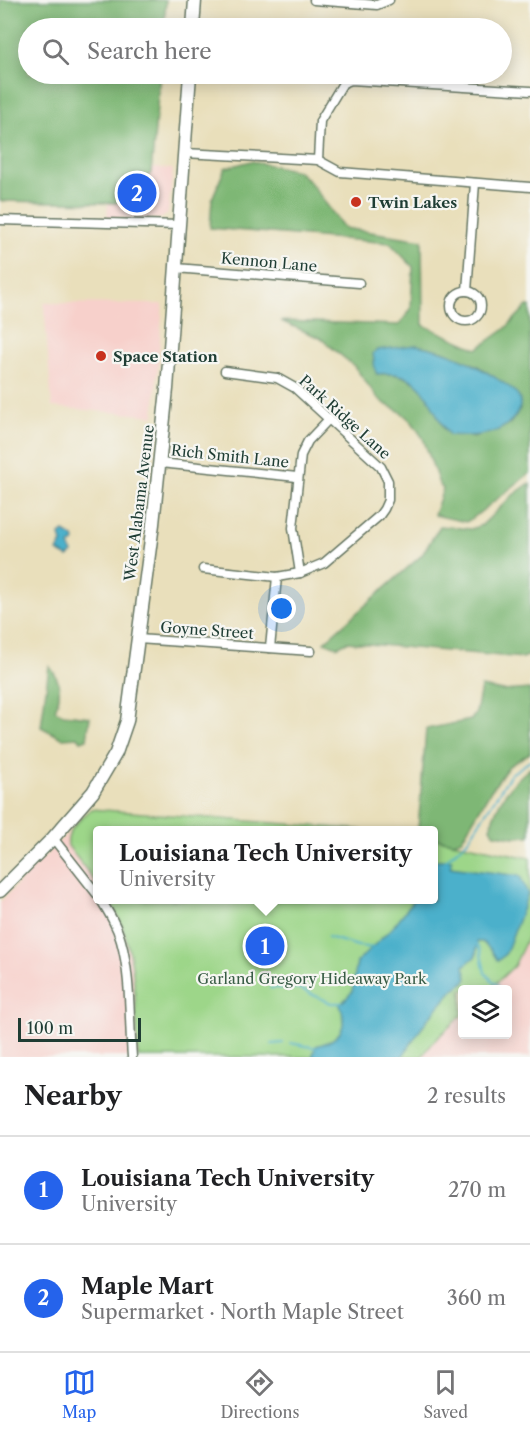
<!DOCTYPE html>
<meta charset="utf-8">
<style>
body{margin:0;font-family:"Libre Caslon Text",serif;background:#f2f2f2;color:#202124}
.controls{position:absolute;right:18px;bottom:18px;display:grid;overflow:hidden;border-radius:6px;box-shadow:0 3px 15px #0003}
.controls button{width:54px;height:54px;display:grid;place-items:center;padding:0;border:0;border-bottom:2px solid #e0e0e0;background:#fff;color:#202124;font:30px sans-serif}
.scale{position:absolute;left:18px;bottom:15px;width:123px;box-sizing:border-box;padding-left:6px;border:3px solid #1f3d34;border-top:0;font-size:16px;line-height:21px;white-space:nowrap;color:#1f3d34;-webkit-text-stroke:4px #f6f6f2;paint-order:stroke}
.you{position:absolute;left:282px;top:609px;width:21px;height:21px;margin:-15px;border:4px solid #fff;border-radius:50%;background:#1a73e8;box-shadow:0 0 0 9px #1a73e833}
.badge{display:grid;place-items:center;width:39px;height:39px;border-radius:50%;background:#2563eb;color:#fff;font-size:20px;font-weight:700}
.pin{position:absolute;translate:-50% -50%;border:3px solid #fff;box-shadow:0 2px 6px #0006}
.popup{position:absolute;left:93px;top:826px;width:345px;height:78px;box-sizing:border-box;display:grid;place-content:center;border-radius:6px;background:#fff;filter:drop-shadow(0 2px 4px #0005);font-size:20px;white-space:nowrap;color:#757577}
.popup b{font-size:22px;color:#202124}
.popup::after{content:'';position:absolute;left:50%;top:100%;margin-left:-12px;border:12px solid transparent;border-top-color:#fff}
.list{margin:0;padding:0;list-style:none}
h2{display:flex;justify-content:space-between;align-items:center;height:78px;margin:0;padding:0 24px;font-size:26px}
h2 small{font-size:20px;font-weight:400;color:#757577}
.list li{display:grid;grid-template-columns:39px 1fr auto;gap:18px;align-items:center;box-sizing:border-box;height:108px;padding:0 24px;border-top:2px solid #e0e0e0}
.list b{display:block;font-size:22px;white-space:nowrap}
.list p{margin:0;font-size:20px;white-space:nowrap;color:#757577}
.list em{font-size:20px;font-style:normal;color:#757577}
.icon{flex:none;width:33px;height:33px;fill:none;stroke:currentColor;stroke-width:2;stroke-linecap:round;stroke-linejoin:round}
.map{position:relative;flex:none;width:530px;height:1057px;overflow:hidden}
.search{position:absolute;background:#fff;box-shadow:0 3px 15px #0003;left:18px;right:18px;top:18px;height:66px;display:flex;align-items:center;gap:15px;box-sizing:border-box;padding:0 21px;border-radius:33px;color:#757577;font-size:22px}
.sheet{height:294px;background:#fff}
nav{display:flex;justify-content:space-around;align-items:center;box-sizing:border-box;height:84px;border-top:2px solid #e0e0e0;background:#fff;font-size:16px;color:#757577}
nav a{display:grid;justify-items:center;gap:3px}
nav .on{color:#2563eb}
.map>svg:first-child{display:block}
.built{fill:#f7d0cb;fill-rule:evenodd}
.green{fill:#9dd689;stroke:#5e8a5e;stroke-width:1.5}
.forest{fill:#7eb775;stroke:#4e7a54;stroke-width:1.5;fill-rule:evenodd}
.water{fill:#4cb0cb;stroke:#367680;stroke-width:1.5}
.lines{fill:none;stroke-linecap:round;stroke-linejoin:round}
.stream{stroke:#4cb0cb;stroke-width:2}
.minor-casing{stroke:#667663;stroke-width:11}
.secondary-casing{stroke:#667663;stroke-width:15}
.minor{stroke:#fff;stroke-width:8}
.secondary{stroke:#fff;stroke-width:12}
.poi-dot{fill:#c8321e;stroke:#f6f6f2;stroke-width:2}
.labels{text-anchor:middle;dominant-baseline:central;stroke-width:4.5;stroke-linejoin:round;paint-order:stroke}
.poi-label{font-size:15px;font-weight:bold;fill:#1f3d34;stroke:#f6f6f2;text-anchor:start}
.street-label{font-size:15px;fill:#1f3d34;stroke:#f6f6f2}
.park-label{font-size:15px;fill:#385c45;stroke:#f6f6f2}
</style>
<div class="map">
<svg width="530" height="1057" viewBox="0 0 530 1057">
<rect width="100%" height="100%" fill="#f6f6f2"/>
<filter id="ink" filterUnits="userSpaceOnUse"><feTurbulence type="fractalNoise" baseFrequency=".0167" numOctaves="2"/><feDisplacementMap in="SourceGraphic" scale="12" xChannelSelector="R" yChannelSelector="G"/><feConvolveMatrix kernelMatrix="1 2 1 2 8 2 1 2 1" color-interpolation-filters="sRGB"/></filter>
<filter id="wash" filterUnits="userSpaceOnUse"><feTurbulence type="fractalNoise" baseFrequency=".008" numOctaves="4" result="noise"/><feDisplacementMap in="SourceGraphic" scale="24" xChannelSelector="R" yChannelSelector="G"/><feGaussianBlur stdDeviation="1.35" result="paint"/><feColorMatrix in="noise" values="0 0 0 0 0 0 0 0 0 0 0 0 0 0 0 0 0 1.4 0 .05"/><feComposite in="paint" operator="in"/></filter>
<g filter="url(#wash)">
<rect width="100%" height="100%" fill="#e9dfbb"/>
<g class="built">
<polygon points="152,168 173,169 168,214 160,219 107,218 108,203 116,203 125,187 151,173"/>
<polygon points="44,303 163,304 154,416 52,407"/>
<path d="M91 809 363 830H97V900H433V838L530 858V1057H0V902ZM462 990H508V1034H462Z"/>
</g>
<g class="green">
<path d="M91 809 363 830H97V884L68 846C65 830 81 819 91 809Z"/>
<path d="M433 838 530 858V932L514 966 490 989 462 990V1015L432 1043 422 1057H138C135 1006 138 944 109 900H433Z"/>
</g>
<g class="forest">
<polygon points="0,0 166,0 164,28 28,28 28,74 160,74 151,173 140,185 125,187 123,199 116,203 108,203 0,201"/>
<path d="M251 161 298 171 310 182 344 228 422 240 423 325 477 349 505 329 527 306H530V473L473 518 466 522 434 515 443 489 439 484 423 438 412 422 401 412 387 405 377 397 354 366 320 338 281 321 399 325 411 309 413 267 390 243 210 228 212 199 225 168ZM416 345 443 351 478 366 511 389 520 409 510 424 474 437 444 429C430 394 418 371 377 374Z"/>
<polygon points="530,483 530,655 523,658 347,642 337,647 324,642 422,555 440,526 471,529 482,525 513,495"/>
<path d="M49 666C61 680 62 693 55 710L63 714 90 717 87 739 81 741 78 737 62 738 41 727Z"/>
<polygon points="481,687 503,691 530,689 530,753 509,766 490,792 462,839 454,842 433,838 433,830 418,830 426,729 471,720 476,713"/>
<path d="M530 768V836L513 837 495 834 490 828C497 802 509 785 530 768Z"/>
</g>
<g class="water">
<path d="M416 345C449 351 468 360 496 378 503 383 512 387 518 395 521 400 521 407 518 412 503 437 475 437 449 435 427 404 427 369 377 374L375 370 373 353 377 350Z"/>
<polygon points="64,532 74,538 75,541 69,546 73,553 68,557 57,551 62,543 60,535"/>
<path d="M436 860H452L450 867 520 876 528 894 506 953 498 961 491 950 482 942H477L476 956 464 966 467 978 465 982 454 989 427 1020 402 1057H312L316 1046C339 1040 349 1029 340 1005L352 992 357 962 392 928 414 900H433V863Z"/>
</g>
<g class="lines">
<g class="stream">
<polyline points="445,861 468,840 511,774 530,761"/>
<polyline points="328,937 358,946 374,948"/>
<polyline points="476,944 480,950 485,973 499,987"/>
<polyline points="270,988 298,988 331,1003 342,1003"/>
<polyline points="290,1043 317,1048"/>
<polyline points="272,1044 283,1043"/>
</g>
</g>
</g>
<g filter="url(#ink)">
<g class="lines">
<g class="minor-casing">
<g id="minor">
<polyline points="314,0 377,5 389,0"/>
<polyline points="184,153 318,160 340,172 530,187"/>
<polyline points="318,160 320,121 343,83 351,80 530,91"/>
<polyline points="0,220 179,225"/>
<polyline points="176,268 359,283"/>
<circle cx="466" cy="306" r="15"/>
<polyline points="467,291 475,183"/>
<polyline points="160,463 297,477"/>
<polyline points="203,569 277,577 300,573 324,563 379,516 384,509 388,500 388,481 381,467 295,388 277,378 225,371"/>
<polyline points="300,573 293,528 301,455 308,441 329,419"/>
<polyline points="138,639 311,651"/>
<polyline points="270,648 277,577"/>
<polyline points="53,838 97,894"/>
<path d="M101 900C109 913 117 926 121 941 131 976 129 1020 132 1057"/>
</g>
</g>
<g class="secondary-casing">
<g id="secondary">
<polyline points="193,28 195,0"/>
<polyline points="0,891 53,838 93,792 116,753 127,721 153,524 167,389 190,74"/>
</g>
</g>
<use href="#minor" class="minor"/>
<use href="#secondary" class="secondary"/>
</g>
</g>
<g class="poi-dot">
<circle cx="356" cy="202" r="6"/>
<circle cx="101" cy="356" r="6"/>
</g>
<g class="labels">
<g class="poi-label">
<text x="368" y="202">Twin Lakes</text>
<text x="113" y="356">Space Station</text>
</g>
<g class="street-label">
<text transform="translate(269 262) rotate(5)">Kennon Lane</text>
<text transform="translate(345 417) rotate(42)">Park Ridge Lane</text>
<text transform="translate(230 456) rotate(6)">Rich Smith Lane</text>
<text transform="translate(139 503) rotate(-83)">West Alabama Avenue</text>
<text transform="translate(207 630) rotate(4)">Goyne Street</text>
</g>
<g class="park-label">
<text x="312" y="978">Garland Gregory Hideaway Park</text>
</g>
</g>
</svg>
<div class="controls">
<button><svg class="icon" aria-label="layers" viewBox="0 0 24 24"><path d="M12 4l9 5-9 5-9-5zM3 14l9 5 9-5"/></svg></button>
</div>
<div class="scale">100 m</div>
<div class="you"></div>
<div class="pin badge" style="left:265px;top:946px">1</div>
<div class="popup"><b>Louisiana Tech University</b>University</div>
<div class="pin badge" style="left:137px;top:193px">2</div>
<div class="search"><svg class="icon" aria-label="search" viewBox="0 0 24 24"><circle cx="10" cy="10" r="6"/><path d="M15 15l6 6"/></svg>Search here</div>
</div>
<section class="sheet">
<h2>Nearby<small>2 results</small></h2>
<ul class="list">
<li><span class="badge">1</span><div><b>Louisiana Tech University</b><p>University</p></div><em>270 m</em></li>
<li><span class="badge">2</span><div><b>Maple Mart</b><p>Supermarket · North Maple Street</p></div><em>360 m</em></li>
</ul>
</section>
<nav>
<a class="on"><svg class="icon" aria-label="map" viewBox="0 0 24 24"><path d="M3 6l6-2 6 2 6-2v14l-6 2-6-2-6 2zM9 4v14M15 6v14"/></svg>Map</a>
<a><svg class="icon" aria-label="directions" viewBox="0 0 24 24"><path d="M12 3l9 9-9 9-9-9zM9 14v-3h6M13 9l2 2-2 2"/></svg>Directions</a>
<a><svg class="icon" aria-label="saved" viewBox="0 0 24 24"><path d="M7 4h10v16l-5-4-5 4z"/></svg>Saved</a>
</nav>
